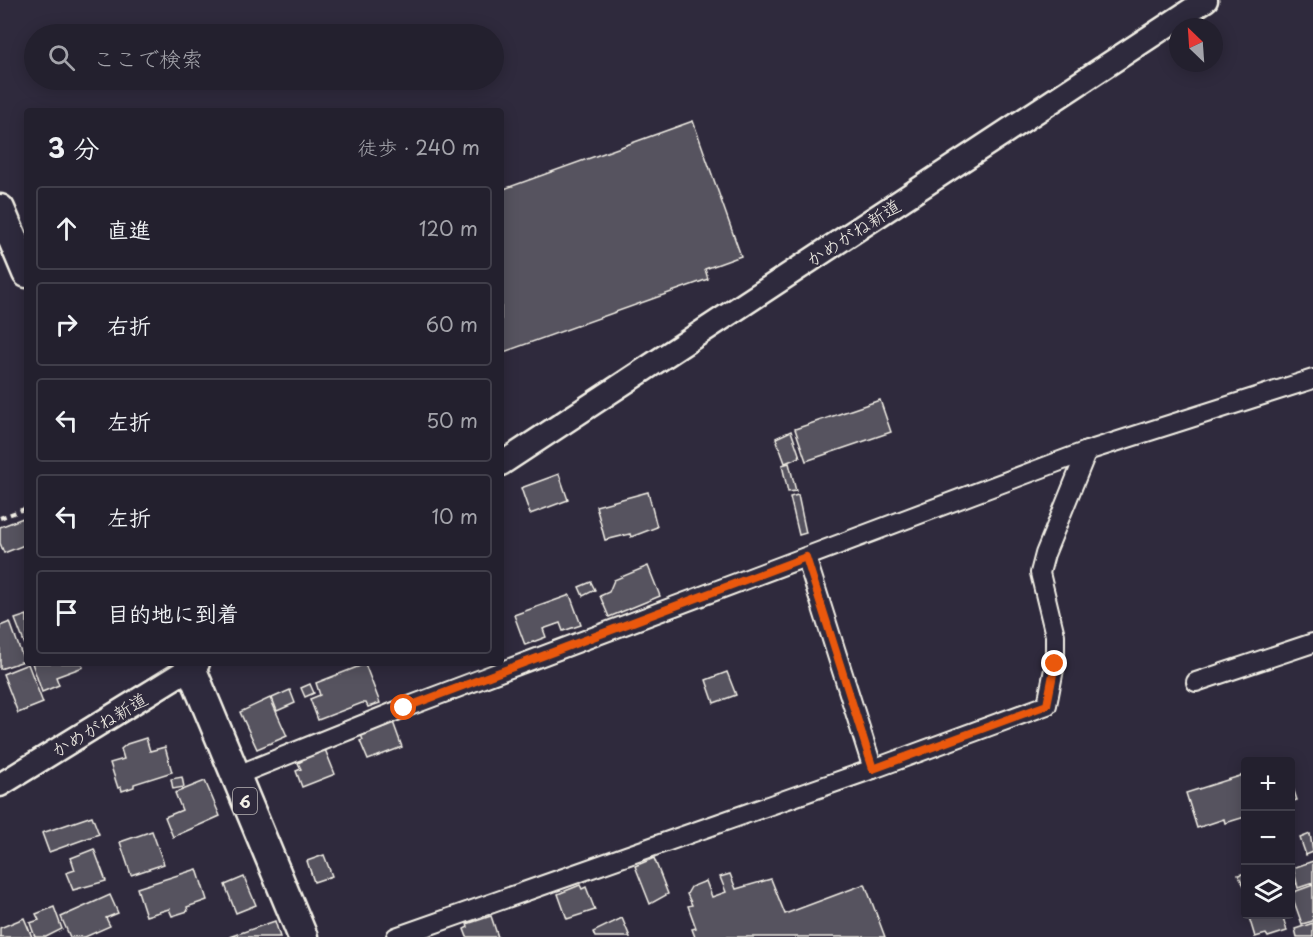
<!DOCTYPE html>
<html lang="ja">
<meta charset="utf-8">
<style>
body{margin:0;font-family:"Playpen Sans","Klee One",sans-serif;background:#2b2836;color:#f1f3f6}
.controls{position:absolute;right:18px;bottom:18px;display:grid;overflow:hidden;border-radius:6px;box-shadow:0 3px 15px #0003}
.controls button{width:54px;height:54px;display:grid;place-items:center;padding:0;border:0;border-bottom:2px solid #403e4a;background:#23202e;color:#f1f3f6;font:30px sans-serif}
.compass{position:absolute;left:1169px;top:18px;width:54px;height:54px;border-radius:50%;background:#23202e;box-shadow:0 3px 15px #0003;rotate:335deg}
.stop{position:absolute;width:18px;height:18px;margin:-14px;border:4px solid #ea580c;border-radius:50%;background:#fff}
.stop.end{background:#ea580c;border-color:#fff;box-shadow:0 2px 6px #0008}
.list{margin:0;padding:0;list-style:none}
h2{display:flex;justify-content:space-between;align-items:center;height:78px;margin:0;padding:0 24px;font-size:26px}
h2 small{font-size:20px;font-weight:400;color:#a3a3aa}
.list li{display:grid;grid-template-columns:39px 1fr auto;gap:18px;align-items:center;box-sizing:border-box;height:84px;margin:0 12px 12px;padding:0 12px;border:2px solid #403e4a;border-radius:6px}
.list b{display:block;font-size:22px;white-space:nowrap}
.list em{font-size:20px;font-style:normal;color:#a3a3aa}
.icon{flex:none;width:33px;height:33px;fill:none;stroke:currentColor;stroke-width:2;stroke-linecap:round;stroke-linejoin:round}
.map{position:relative;flex:none;width:1313px;height:937px;overflow:hidden}
.search{position:absolute;background:#23202e;box-shadow:0 3px 15px #0003;left:24px;top:24px;width:480px;height:66px;display:flex;align-items:center;gap:15px;box-sizing:border-box;padding:0 21px;border-radius:33px;color:#a3a3aa;font-size:22px}
.panel{position:absolute;background:#23202e;box-shadow:0 3px 15px #0003;left:24px;top:108px;width:480px;height:558px;border-radius:6px}
.map>svg:first-child{display:block}
.building{fill:#56525f;stroke:#f4f1e8;stroke-width:1.5}
.lines{fill:none;stroke-linecap:round;stroke-linejoin:round}
.minor-casing{stroke:#f4f1e8;stroke-width:22}
.tertiary-casing{stroke:#f4f1e8;stroke-width:27}
.primary-casing{stroke:#f4f1e8;stroke-width:33}
.path{stroke:#f4f1e8;stroke-width:4;stroke-dasharray:6 4.5;stroke-linecap:butt}
.minor{stroke:#2f2a3d;stroke-width:18}
.tertiary{stroke:#2f2a3d;stroke-width:22}
.primary{stroke:#2f2a3d;stroke-width:28}
.route{stroke:#ea580c;stroke-width:8}
.labels{text-anchor:middle;dominant-baseline:central;stroke-width:4.5;stroke-linejoin:round;paint-order:stroke}
.shield{fill:#2f2a3d;stroke:#b9b5b5;stroke-width:1.5}
.shield-label{font-size:16px;font-weight:bold;fill:#f4f1e8}
.street-label{font-size:18px;fill:#f4f1e8;stroke:#2f2a3d}
</style>
<div class="map">
<svg width="1313" height="937" viewBox="0 0 1313 937">
<rect width="100%" height="100%" fill="#2f2a3d"/>
<filter id="ink" filterUnits="userSpaceOnUse"><feTurbulence type="fractalNoise" baseFrequency=".0167" numOctaves="2"/><feDisplacementMap in="SourceGraphic" scale="12" xChannelSelector="R" yChannelSelector="G"/><feConvolveMatrix kernelMatrix="1 2 1 2 8 2 1 2 1" color-interpolation-filters="sRGB"/></filter>
<g filter="url(#ink)">
<g class="building">
<polygon points="693,121 741,256 705,269 708,279 501,353 501,190"/>
<polygon points="880,400 891,432 806,461 795,429"/>
<polygon points="791,431 800,457 785,463 776,438"/>
<polygon points="789,463 796,491 788,492 782,465"/>
<polygon points="559,474 568,500 530,514 521,488"/>
<polygon points="648,492 657,527 631,537 630,534 605,540 596,506"/>
<polygon points="798,495 806,533 799,535 790,497"/>
<polygon points="23,518 27,530 27,544 4,553 0,543 0,527"/>
<polygon points="648,566 660,596 609,617 600,596 609,592 614,580"/>
<polygon points="591,582 595,590 583,596 579,587"/>
<polygon points="570,595 581,625 563,631 560,623 543,629 546,637 525,645 514,615"/>
<polygon points="27,615 27,650 15,619"/>
<polygon points="10,622 24,661 0,669 0,626"/>
<polygon points="32,663 81,663 83,667 56,677 59,685 42,692"/>
<polygon points="28,664 43,703 18,713 3,674"/>
<polygon points="365,664 380,703 368,707 366,703 362,703 318,720 310,699 320,695 316,683"/>
<polygon points="727,672 736,695 714,703 706,680"/>
<polygon points="310,684 314,693 305,697 301,688"/>
<polygon points="290,690 295,703 277,711 272,698"/>
<polygon points="270,698 287,736 257,749 240,712"/>
<polygon points="393,722 402,747 368,760 360,741 363,740 361,735"/>
<polygon points="146,738 150,751 165,747 172,772 134,784 134,787 122,791 121,787 118,788 110,763 124,759 121,749 127,744"/>
<polygon points="324,747 335,774 302,787 296,771 301,769 298,763 302,761 301,757"/>
<polygon points="1243,775 1245,817 1225,823 1224,819 1197,828 1186,793"/>
<polygon points="182,777 184,787 173,789 171,779"/>
<polygon points="1290,779 1297,800 1290,802"/>
<polygon points="205,781 220,816 173,837 165,817 182,810 175,793"/>
<polygon points="92,816 99,834 49,852 42,833"/>
<polygon points="152,831 164,864 131,875 120,842"/>
<polygon points="1310,834 1313,852 1306,855 1300,838"/>
<polygon points="94,849 106,881 73,890 66,873 75,870 71,858"/>
<polygon points="324,855 332,876 314,882 307,861"/>
<polygon points="654,858 668,894 650,904 635,866"/>
<polygon points="1290,861 1298,883 1290,886"/>
<polygon points="1313,861 1313,883 1298,888 1293,868"/>
<polygon points="197,869 207,900 187,907 188,911 172,916 169,909 146,916 137,888"/>
<polygon points="1246,873 1246,889 1238,875"/>
<polygon points="730,874 736,889 771,879 785,914 865,884 885,937 695,937 692,929 696,928 688,906 692,905 687,894 691,887 706,881 712,897 726,892 720,877"/>
<polygon points="244,877 256,905 236,913 225,885"/>
<polygon points="580,885 582,889 586,887 595,910 567,919 558,894"/>
<polygon points="1313,885 1313,921 1302,924 1291,893"/>
<polygon points="110,895 118,913 106,918 110,926 85,937 70,937 61,917"/>
<polygon points="54,907 62,929 46,937 35,937 30,923 39,920 36,914"/>
<polygon points="1248,914 1282,914 1287,931 1268,937 1266,934 1255,937"/>
<polygon points="491,916 498,937 467,937 464,929 468,927 467,924"/>
<polygon points="24,918 32,937 0,937 0,928"/>
<polygon points="622,918 630,937 595,937 593,932"/>
<polygon points="275,921 280,937 229,937"/>
<polygon points="1313,923 1313,937 1297,937 1295,929"/>
</g>
<g class="lines">
<g class="minor-casing">
<g id="minor">
<polyline points="1196,682 1313,643"/>
<polyline points="873,769 1047,705 1055,664 1055,635 1040,573 1045,554 1087,451"/>
<polyline points="235,776 404,708 1087,451 1313,379"/>
<polyline points="396,937 873,769 806,557"/>
</g>
</g>
<g class="tertiary-casing">
<g id="tertiary">
<polyline points="501,464 1206,0"/>
<polyline points="0,785 198,663"/>
</g>
</g>
<g class="primary-casing">
<g id="primary">
<polyline points="0,209 27,273"/>
<polyline points="189,663 303,937"/>
</g>
</g>
<polyline class="path" points="0,518 27,508"/>
<use href="#minor" class="minor"/>
<use href="#tertiary" class="tertiary"/>
<use href="#primary" class="primary"/>
</g>
</g>
<g class="lines" filter="url(#ink)">
<polyline class="route" points="404,708 806,557 873,769 1047,705 1055,664"/>
</g>
<g class="labels">
<rect class="shield" x="233" y="788" width="24" height="26" rx="4.5"/>
<g class="shield-label">
<text x="245" y="801">6</text>
</g>
<g class="street-label">
<text transform="translate(853 232) rotate(-33)">かめがね新道</text>
<text transform="translate(99 724) rotate(-31)">かめがね新道</text>
</g>
</g>
</svg>
<div class="controls">
<button>+</button>
<button>−</button>
<button><svg class="icon" aria-label="layers" viewBox="0 0 24 24"><path d="M12 4l9 5-9 5-9-5zM3 14l9 5 9-5"/></svg></button>
</div>
<svg class="compass" viewBox="-18 -18 36 36"><path d="M0-13l5 13h-10z" fill="#e53935"/><path d="M0 13l5-13h-10z" fill="#a3a3aa"/></svg>
<div class="stop" style="left:404px;top:708px"></div>
<div class="stop end" style="left:1055px;top:664px"></div>
<div class="search"><svg class="icon" aria-label="search" viewBox="0 0 24 24"><circle cx="10" cy="10" r="6"/><path d="M15 15l6 6"/></svg>ここで検索</div>
<section class="panel">
<h2>3 分<small>徒歩 · 240 m</small></h2>
<ul class="list">
<li><svg class="icon" aria-label="ahead" viewBox="0 0 24 24"><path d="M12 20V5M6 11l6-6 6 6"/></svg><div><b>直進</b></div><em>120 m</em></li>
<li><svg class="icon" aria-label="right" viewBox="0 0 24 24"><path d="M7 20v-9h11M14 6l5 5-5 5"/></svg><div><b>右折</b></div><em>60 m</em></li>
<li><svg class="icon" aria-label="left" viewBox="0 0 24 24"><path d="M17 20v-9H6M10 6l-5 5 5 5"/></svg><div><b>左折</b></div><em>50 m</em></li>
<li><svg class="icon" aria-label="left" viewBox="0 0 24 24"><path d="M17 20v-9H6M10 6l-5 5 5 5"/></svg><div><b>左折</b></div><em>10 m</em></li>
<li><svg class="icon" aria-label="arrive" viewBox="0 0 24 24"><path d="M6 21V4h12l-3 4 3 4H6"/></svg><div><b>目的地に到着</b></div></li>
</ul>
</section>
</div>
